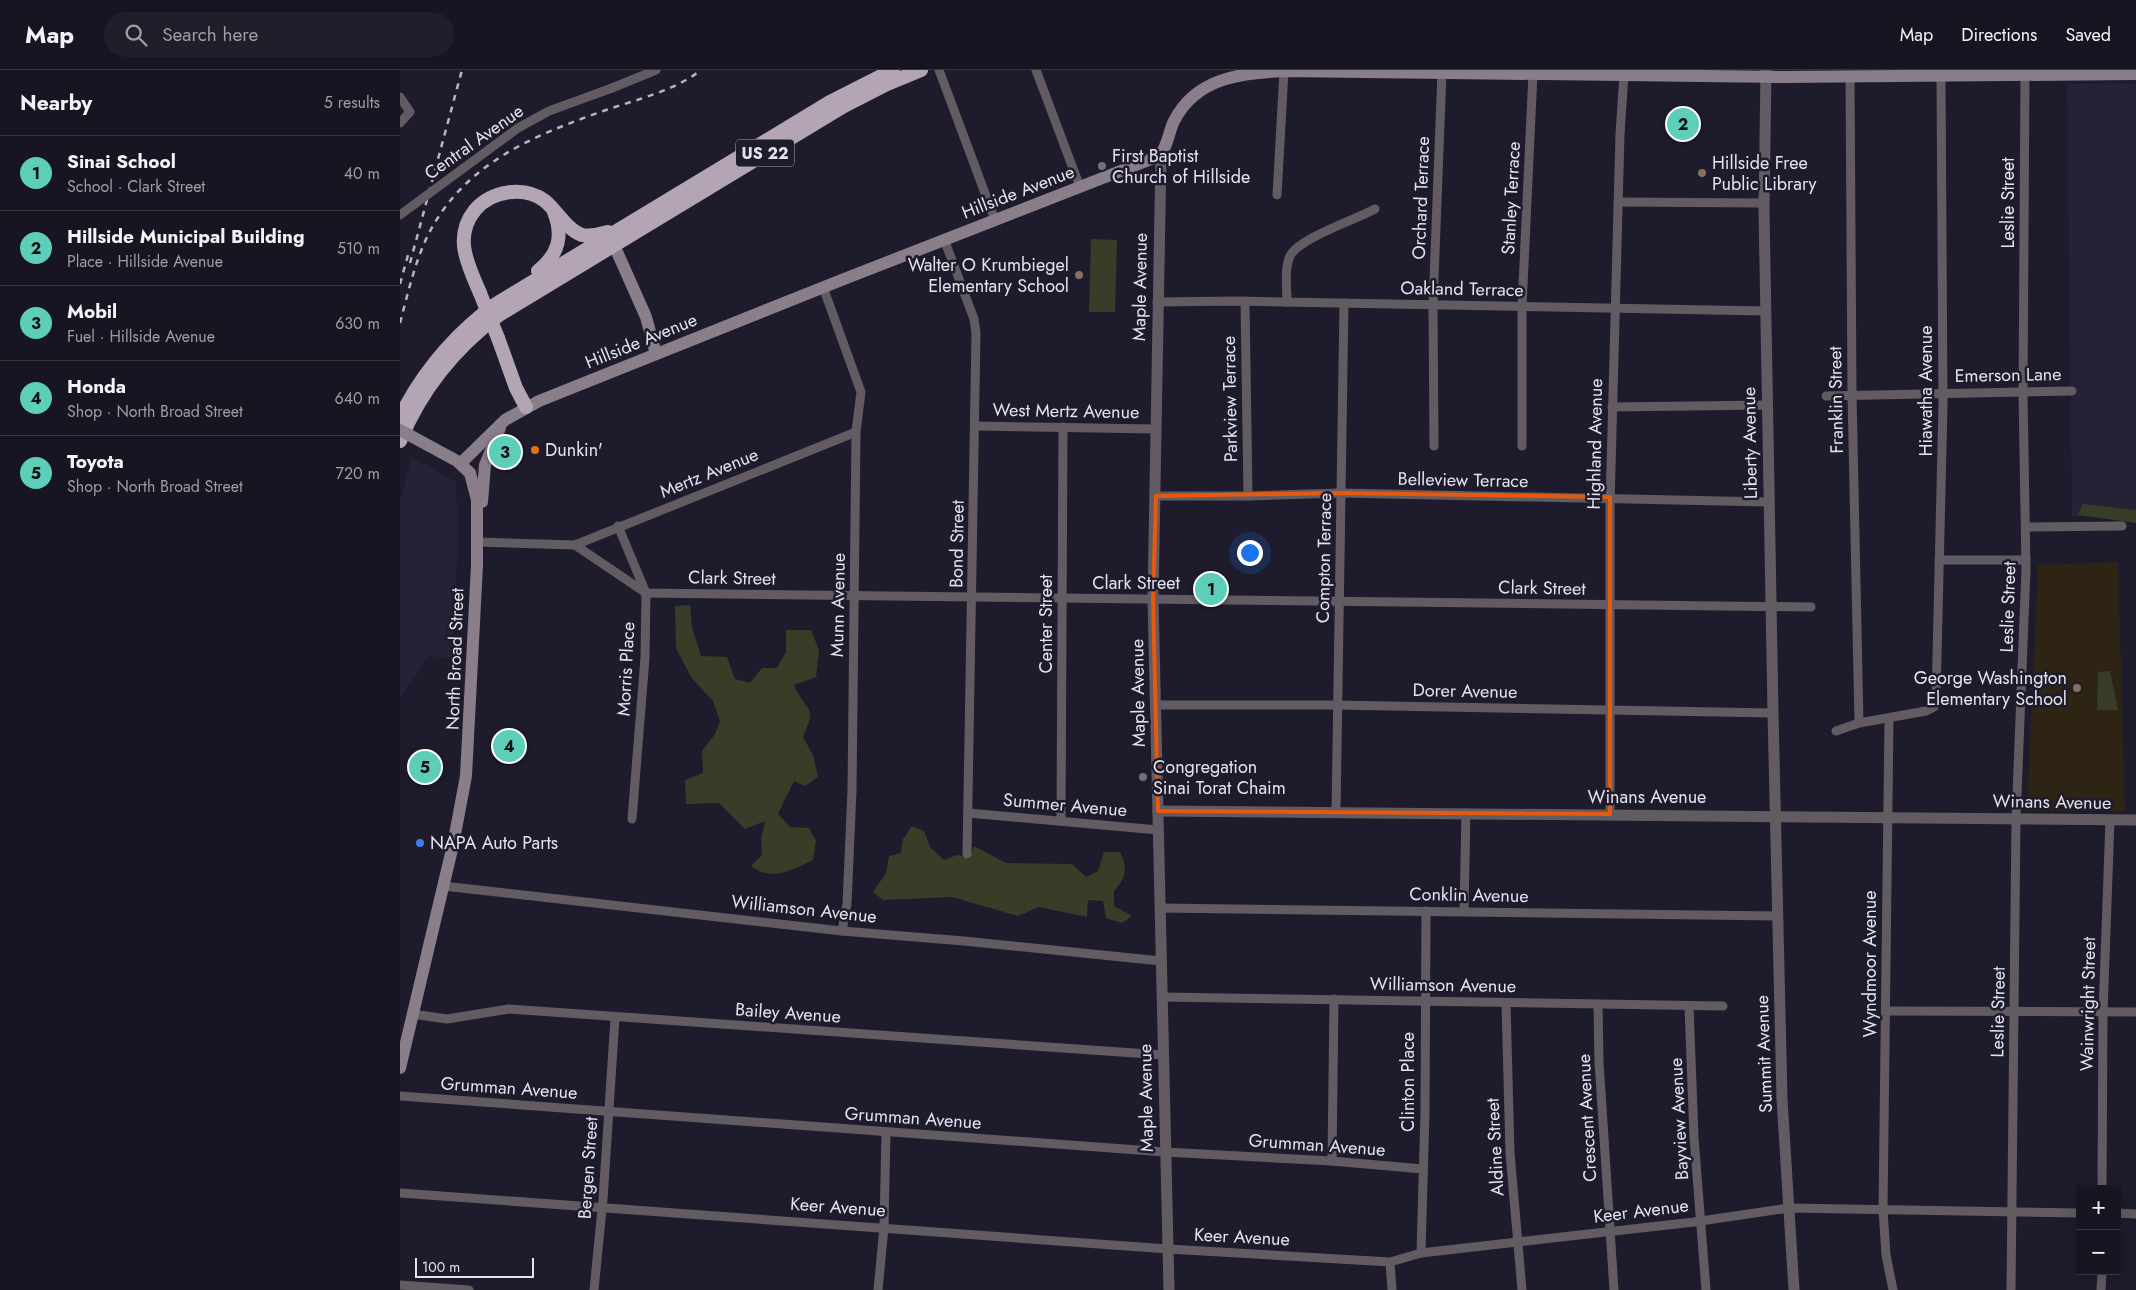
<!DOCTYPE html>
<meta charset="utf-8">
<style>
body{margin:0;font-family:Jost,sans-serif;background:#1f1e2a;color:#f1f3f6}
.controls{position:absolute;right:15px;bottom:15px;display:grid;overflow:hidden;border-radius:0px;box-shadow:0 5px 20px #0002}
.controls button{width:45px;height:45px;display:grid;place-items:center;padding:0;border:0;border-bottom:1px solid #35343f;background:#161521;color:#f1f3f6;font:25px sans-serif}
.scale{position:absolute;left:15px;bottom:12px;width:119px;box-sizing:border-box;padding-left:5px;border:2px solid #e3e2ed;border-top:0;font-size:14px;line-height:18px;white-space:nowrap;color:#e3e2ed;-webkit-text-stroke:4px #1e1c2c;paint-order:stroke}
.you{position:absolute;left:849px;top:482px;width:18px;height:18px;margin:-12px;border:4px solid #fff;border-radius:50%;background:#1a73e8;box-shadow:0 0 0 8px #1a73e833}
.badge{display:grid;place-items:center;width:32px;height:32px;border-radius:50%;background:#5dceb9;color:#111;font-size:16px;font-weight:700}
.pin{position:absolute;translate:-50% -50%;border:2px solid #fff;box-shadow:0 1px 5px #0006}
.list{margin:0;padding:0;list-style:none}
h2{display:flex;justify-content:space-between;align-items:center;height:65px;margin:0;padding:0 20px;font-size:21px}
h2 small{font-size:16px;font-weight:400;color:#9e9fa5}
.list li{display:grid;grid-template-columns:32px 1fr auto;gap:15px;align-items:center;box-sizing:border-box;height:75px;padding:0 20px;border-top:1px solid #35343f}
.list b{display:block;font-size:19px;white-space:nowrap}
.list p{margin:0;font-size:16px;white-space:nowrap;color:#9e9fa5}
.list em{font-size:16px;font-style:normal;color:#9e9fa5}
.icon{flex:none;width:28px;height:28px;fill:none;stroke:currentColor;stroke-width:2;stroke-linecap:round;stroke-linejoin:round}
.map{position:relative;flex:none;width:1736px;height:1220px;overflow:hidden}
header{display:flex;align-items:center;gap:30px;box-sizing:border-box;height:70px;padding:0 25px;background:#161521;border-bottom:1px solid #35343f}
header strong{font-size:24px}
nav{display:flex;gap:28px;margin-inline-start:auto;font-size:18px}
.search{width:350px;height:45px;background:#1f1e2a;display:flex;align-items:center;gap:12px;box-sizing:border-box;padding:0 18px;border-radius:28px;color:#9e9fa5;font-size:19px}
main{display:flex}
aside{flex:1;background:#161521}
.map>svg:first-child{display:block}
.built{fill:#252137}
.education{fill:#2d2414}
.green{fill:#393c27}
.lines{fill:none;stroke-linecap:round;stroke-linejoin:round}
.minor{stroke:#625b62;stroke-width:9}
.tertiary{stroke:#625b62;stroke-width:11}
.secondary{stroke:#897e89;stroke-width:12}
.trunk{stroke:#b4a5b5;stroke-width:14}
.rail{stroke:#b7b6c2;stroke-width:2.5;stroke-dasharray:6 6;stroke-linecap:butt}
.minor-bridge{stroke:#625b62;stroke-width:9}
.secondary-bridge{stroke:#897e89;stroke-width:12}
.trunk-bridge{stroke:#b4a5b5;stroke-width:14}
.marked{fill:none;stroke:#e8590c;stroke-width:4;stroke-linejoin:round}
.worship-dot{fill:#6b7280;stroke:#1e1c2c;stroke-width:2}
.education-dot{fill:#8d6e63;stroke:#1e1c2c;stroke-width:2}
.food-dot{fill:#e8710a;stroke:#1e1c2c;stroke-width:2}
.shop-dot{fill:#3f7fe0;stroke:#1e1c2c;stroke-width:2}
.labels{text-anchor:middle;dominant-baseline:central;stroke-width:5;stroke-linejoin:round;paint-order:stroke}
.shield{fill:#1e1c2c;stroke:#a8a7b3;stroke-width:1}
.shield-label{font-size:16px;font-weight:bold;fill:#e3e2ed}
.street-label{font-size:18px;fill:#e3e2ed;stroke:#1e1c2c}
.poi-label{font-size:18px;fill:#e3e2ed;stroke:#1e1c2c;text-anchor:start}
</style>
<header>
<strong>Map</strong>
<div class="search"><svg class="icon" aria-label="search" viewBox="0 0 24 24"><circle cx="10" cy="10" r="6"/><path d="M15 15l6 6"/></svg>Search here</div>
<nav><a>Map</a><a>Directions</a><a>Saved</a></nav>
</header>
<main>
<aside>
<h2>Nearby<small>5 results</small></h2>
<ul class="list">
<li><span class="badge">1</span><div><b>Sinai School</b><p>School · Clark Street</p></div><em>40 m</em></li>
<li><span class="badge">2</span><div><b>Hillside Municipal Building</b><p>Place · Hillside Avenue</p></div><em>510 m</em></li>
<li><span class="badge">3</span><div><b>Mobil</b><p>Fuel · Hillside Avenue</p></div><em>630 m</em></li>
<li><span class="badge">4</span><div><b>Honda</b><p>Shop · North Broad Street</p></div><em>640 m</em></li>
<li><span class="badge">5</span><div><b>Toyota</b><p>Shop · North Broad Street</p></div><em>720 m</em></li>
</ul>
</aside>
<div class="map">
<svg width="1736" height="1220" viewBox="0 0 1736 1220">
<rect width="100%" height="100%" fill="#1e1c2c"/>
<g class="built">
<polygon points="1736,13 1736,442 1672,447 1667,14"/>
<polygon points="12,387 56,412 58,462 53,589 29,586 0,629 0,431"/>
</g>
<polygon class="education" points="1718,492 1725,741 1627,741 1638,495"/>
<g class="green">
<polygon points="691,169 717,170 715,242 689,242"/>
<polygon points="1683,434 1736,440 1736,453 1678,445"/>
<path d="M290 535 292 557 301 586 327 587 335 609 350 613 362 598H377L386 582V560H411L419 580 416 607 394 615C406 644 418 632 403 667L413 685 418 707 405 716 394 711 378 744 390 757 409 758 416 771 413 790C392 800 372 812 351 796L362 785 361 770 365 751 345 759 319 733 286 734 285 710 303 703 302 681 315 664 320 651 313 631 291 607 276 578 275 536Z"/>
<polygon points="1710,601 1718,640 1697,640 1698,602"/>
<path d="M512 756 524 761 530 777 544 790 557 785 570 788 574 776 606 793 672 794 686 807 698 801 704 782H720C728 799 726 808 714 821V836L732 846 722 853 706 848 703 831 688 830 687 847 639 837 618 846 552 827 483 830 473 822 486 803 489 786 501 783 503 769Z"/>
</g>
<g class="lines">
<g class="minor">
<polyline points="539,0 595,150"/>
<polyline points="636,0 680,117"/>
<polyline points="1450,6 1452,324 1459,653"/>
<polyline points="212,18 256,0"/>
<polyline points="0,27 10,42 0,53"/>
<polyline points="877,125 884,1"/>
<polyline points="1218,132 1364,133"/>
<polyline points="544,169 574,249 576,263 567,784"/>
<polyline points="423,217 461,322 456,362 452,720 447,834 442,861"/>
<polyline points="845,231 848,426"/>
<polyline points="757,232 836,231 1365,241"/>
<path d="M887 232C887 218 884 199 890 186 899 168 955 150 975 139"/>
<polyline points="1426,326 1672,321"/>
<polyline points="1212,337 1367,335"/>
<polyline points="575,356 756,359"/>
<polyline points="1034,376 1033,235 1042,2"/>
<polyline points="1122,376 1122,237 1133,3"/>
<polyline points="756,426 848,426 941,423 1368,432"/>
<polyline points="218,456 246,523 245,588 232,749"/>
<polyline points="1626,457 1722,456"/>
<polyline points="77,472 175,475 246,523 1411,537"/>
<polyline points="175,475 456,362"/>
<polyline points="1539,490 1626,490"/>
<polyline points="756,635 934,635 1373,643"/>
<polyline points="1489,649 1483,1140 1486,1185 1493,1220"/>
<polyline points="1436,661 1459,653 1526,641 1534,637 1536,629 1543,335 1541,6"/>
<polyline points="936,742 944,233"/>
<polyline points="568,743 758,760"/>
<polyline points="1210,744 1210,435 1220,64 1224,4"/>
<polyline points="661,751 663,357"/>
<polyline points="43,816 442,861 564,871 761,891"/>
<polyline points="760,838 1378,846"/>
<polyline points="1064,841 1066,743"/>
<polyline points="762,927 1323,936"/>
<polyline points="1106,933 1110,1083 1122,1220"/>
<polyline points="1198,934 1199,992 1214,1220"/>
<polyline points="1289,936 1294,1067 1306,1220"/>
<polyline points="1486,941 1736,942"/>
<polyline points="12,944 47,949 109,939 763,985"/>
<polyline points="0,1026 765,1082 932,1091 1023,1099"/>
<polyline points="932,1091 934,929"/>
<polyline points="1702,1119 1703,943 1710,750"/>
<polyline points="0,1123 768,1179 990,1192 1021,1183 1294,1152 1389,1138 1680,1143"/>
<polyline points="1717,1143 1736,1144"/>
<polyline points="1021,1183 1025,1042 1026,841"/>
<polyline points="990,1192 992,1220"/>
<polyline points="0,1215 69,1220"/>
<polyline points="194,1220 203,1129 215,948"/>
<polyline points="478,1220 484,1157 486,1062"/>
<polyline points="1611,1220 1616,749 1626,499 1623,324 1625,5"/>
<polyline points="1701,1220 1702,1201"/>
</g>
<g class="tertiary">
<polyline points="1366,0 1364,140 1373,643 1382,1029 1394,1220"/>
<polyline points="761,85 753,529 769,1220"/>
<polyline points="758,741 1736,750"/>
</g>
<g class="secondary">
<polyline points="214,175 246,247 256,284"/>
<path d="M61 393 105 350 139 331 439 211 759 86C767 79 769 61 774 51 796 8 840 3 884 1L1385 7 1736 4"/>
<polyline points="82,432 85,395 100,358"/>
<polyline points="0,998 53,775 66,706 77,495 77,430 70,403 57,391 11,366"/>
</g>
<g class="trunk">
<path d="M138 201C158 185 164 167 154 142"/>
<path d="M80 223C68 195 53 167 75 140 91 121 124 115 145 131 157 141 167 160 182 165 191 167 200 164 208 162"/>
<polyline points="98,268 116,318 126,337"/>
<path d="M0 347C23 302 55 264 96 234L430 32 493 0"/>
<path d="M0 371C21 320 55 278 99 245L444 36 487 14 521 0"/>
</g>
<g class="rail">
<polyline points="10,193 62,0"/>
<polyline points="0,214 8,185"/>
<path d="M0 253C8 223 15 191 29 163 66 92 135 65 206 40 238 29 274 21 301 0"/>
</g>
<polyline class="minor-bridge" points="0,145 118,58 149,41 212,18"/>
<polyline class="secondary-bridge" points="0,360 11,366"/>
<polyline class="trunk-bridge" points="80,223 98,268"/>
</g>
<path class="marked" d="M941 423 1210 427V744L758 741 753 529 756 426Z"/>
<g class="worship-dot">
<circle cx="702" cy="96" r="5"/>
<circle cx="743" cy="707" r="5"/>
</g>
<g class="education-dot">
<circle cx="1302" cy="103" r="5"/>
<circle cx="679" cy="205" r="5"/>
<circle cx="1677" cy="618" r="5"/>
</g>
<circle class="food-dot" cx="135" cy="380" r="5"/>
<circle class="shop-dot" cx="20" cy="773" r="5"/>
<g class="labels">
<rect class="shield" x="336" y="69.5" width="58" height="27" rx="4"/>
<g class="shield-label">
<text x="365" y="83">US 22</text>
</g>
<g class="street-label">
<text transform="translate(74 72) rotate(-35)">Central Avenue</text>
<text transform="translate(618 122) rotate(-21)">Hillside Avenue</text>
<text transform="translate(1021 128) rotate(-88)">Orchard Terrace</text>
<text transform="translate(1111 128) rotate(-87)">Stanley Terrace</text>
<text transform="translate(1608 133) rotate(-90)">Leslie Street</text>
<text transform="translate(740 217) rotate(-89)">Maple Avenue</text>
<text transform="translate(1062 219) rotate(1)">Oakland Terrace</text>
<text transform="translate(241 271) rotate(-22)">Hillside Avenue</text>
<text transform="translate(1608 305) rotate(-1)">Emerson Lane</text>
<text transform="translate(1526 321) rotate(-90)">Hiawatha Avenue</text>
<text transform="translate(830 329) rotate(-91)">Parkview Terrace</text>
<text transform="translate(1436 330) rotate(-91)">Franklin Street</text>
<text transform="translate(666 341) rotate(1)">West Mertz Avenue</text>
<text transform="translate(1350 373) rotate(-91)">Liberty Avenue</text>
<text transform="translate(1195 374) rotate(-89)">Highland Avenue</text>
<text transform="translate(309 403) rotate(-22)">Mertz Avenue</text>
<text transform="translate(1063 410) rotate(1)">Belleview Terrace</text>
<text transform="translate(557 474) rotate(-89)">Bond Street</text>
<text transform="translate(924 488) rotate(-89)">Compton Terrace</text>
<text transform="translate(332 508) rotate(1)">Clark Street</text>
<text x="736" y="513">Clark Street</text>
<text transform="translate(1142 518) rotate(1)">Clark Street</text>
<text transform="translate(438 535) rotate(-89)">Munn Avenue</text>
<text transform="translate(1608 537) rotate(-88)">Leslie Street</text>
<text transform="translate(646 554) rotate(-90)">Center Street</text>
<text transform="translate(55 589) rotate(-88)">North Broad Street</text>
<text transform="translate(226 599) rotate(-87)">Morris Place</text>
<text transform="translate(1065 621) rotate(1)">Dorer Avenue</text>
<text transform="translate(738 623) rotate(-91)">Maple Avenue</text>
<text x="1247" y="727">Winans Avenue</text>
<text transform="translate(1652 732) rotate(1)">Winans Avenue</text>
<text transform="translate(665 735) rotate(5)">Summer Avenue</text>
<text transform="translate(1069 825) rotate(1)">Conklin Avenue</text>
<text transform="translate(404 839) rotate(6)">Williamson Avenue</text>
<text transform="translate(1470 894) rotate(-90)">Wyndmoor Avenue</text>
<text transform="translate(1043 915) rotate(1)">Williamson Avenue</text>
<text transform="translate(1688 934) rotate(-89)">Wainwright Street</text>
<text transform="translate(1598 942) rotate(-89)">Leslie Street</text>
<text transform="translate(388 943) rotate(4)">Bailey Avenue</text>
<text transform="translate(1364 984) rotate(-92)">Summit Avenue</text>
<text transform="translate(1008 1012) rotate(-90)">Clinton Place</text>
<text transform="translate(109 1018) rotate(4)">Grumman Avenue</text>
<text transform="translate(746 1028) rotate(-91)">Maple Avenue</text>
<text transform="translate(513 1048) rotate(4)">Grumman Avenue</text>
<text transform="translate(1187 1048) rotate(-93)">Crescent Avenue</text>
<text transform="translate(1279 1049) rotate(-93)">Bayview Avenue</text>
<text transform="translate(917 1075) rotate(4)">Grumman Avenue</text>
<text transform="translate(1095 1077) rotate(-93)">Aldine Street</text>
<text transform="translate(188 1098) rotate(-86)">Bergen Street</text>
<text transform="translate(438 1137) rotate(4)">Keer Avenue</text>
<text transform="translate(1241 1141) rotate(-7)">Keer Avenue</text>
<text transform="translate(842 1167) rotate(3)">Keer Avenue</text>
</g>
<g class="poi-label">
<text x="712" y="86">First Baptist<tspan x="712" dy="21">Church of Hillside</tspan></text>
<text x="1312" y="93">Hillside Free<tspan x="1312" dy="21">Public Library</tspan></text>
<text x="669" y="195" text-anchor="end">Walter O Krumbiegel<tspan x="669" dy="21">Elementary School</tspan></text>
<text x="145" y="380">Dunkin'</text>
<text x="1667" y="608" text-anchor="end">George Washington<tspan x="1667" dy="21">Elementary School</tspan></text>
<text x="753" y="697">Congregation<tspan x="753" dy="21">Sinai Torat Chaim</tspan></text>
<text x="30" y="773">NAPA Auto Parts</text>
</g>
</g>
</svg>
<div class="controls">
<button>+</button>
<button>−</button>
</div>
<div class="scale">100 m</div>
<div class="you"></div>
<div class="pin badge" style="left:811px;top:519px">1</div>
<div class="pin badge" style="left:1283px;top:54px">2</div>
<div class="pin badge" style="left:105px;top:382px">3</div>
<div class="pin badge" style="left:109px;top:676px">4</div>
<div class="pin badge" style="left:25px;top:697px">5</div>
</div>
</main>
